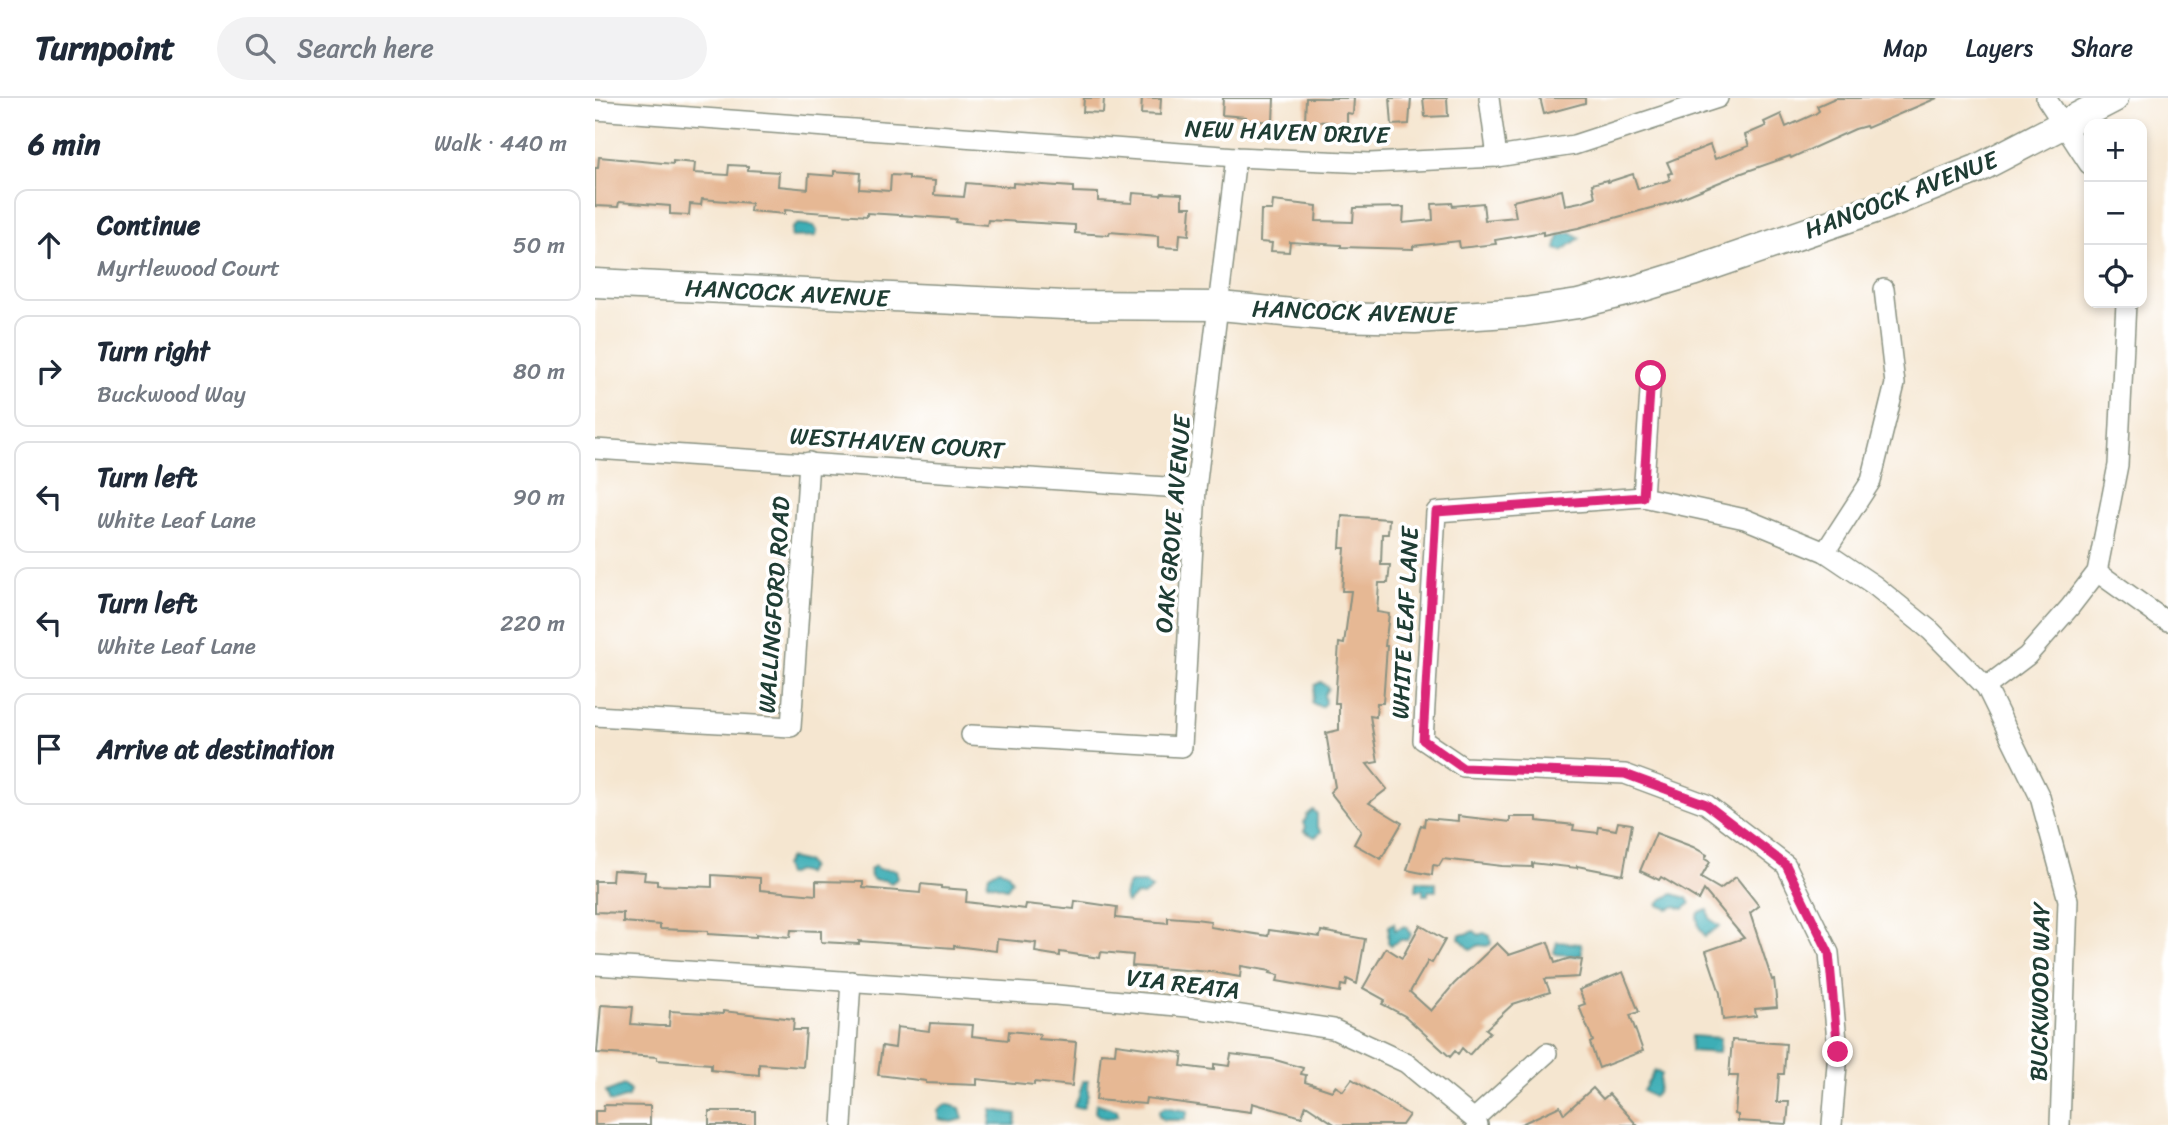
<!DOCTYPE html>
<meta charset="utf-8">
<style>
body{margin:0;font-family:Sriracha,sans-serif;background:#f2f2f3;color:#1f2937}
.controls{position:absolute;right:21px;top:21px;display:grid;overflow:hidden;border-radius:14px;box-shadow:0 4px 10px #0003}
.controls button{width:63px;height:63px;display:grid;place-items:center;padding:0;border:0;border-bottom:2px solid #e0e1e3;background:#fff;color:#1f2937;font:35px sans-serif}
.stop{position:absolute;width:21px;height:21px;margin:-16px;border:5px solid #db2777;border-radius:50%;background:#fff}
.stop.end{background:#db2777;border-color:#fff;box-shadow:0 2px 7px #0008}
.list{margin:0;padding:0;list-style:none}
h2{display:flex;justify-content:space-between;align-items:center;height:91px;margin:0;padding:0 28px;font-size:30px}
h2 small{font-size:23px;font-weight:400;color:#747a83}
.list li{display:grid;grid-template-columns:46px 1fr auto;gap:21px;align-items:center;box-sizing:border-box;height:112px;margin:0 14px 14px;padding:0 14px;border:2px solid #e0e1e3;border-radius:14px}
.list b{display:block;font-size:26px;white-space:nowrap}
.list p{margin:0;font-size:23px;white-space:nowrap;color:#747a83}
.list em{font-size:23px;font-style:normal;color:#747a83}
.icon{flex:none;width:38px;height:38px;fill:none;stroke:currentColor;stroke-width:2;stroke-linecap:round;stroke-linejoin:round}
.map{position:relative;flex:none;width:1573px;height:1027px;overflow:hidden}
header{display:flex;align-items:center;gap:42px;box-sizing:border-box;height:98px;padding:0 35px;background:#fff;border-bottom:2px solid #e0e1e3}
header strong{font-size:33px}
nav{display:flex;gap:38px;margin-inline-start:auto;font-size:24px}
.search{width:490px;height:63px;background:#f2f2f3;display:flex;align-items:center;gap:18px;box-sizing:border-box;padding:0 24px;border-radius:38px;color:#747a83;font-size:26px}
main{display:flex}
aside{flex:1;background:#fff}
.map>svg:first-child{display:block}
.water{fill:#3daeb6;stroke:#2e7675;stroke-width:2}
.building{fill:#e6b894}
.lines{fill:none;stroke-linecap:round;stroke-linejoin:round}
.minor-casing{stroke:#8a9282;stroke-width:22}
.secondary-casing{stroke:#8a9282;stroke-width:31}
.minor{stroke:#fff;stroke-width:19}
.secondary{stroke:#fff;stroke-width:28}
.route{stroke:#db2777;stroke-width:9}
.labels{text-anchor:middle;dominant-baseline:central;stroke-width:7;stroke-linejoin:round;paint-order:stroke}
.street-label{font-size:24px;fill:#1f3d34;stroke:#fff}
</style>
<header>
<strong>Turnpoint</strong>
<div class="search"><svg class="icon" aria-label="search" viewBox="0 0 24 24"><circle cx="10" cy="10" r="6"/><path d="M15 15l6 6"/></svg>Search here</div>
<nav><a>Map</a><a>Layers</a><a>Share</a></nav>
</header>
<main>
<aside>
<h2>6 min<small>Walk · 440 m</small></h2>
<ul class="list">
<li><svg class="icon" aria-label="ahead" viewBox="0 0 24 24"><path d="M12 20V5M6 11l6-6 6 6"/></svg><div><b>Continue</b><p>Myrtlewood Court</p></div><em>50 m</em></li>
<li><svg class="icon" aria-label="right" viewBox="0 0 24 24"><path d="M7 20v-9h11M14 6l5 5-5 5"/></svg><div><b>Turn right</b><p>Buckwood Way</p></div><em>80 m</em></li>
<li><svg class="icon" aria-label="left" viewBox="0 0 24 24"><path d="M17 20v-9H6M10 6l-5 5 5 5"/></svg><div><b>Turn left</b><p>White Leaf Lane</p></div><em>90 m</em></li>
<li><svg class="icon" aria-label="left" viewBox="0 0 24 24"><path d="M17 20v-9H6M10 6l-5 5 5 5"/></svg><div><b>Turn left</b><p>White Leaf Lane</p></div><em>220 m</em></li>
<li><svg class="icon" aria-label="arrive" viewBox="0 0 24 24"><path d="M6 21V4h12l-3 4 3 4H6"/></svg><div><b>Arrive at destination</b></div></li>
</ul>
</aside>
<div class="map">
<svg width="1573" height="1027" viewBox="0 0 1573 1027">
<rect width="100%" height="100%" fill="#fff"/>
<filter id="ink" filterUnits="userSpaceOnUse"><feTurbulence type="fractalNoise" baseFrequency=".0143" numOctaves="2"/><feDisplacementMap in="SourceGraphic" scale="14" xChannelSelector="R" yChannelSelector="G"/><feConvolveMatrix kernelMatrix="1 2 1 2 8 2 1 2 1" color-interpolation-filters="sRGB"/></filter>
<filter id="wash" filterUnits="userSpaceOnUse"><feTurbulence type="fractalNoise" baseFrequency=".00686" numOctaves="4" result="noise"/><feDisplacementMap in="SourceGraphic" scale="28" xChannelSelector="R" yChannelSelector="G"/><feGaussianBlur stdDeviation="1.57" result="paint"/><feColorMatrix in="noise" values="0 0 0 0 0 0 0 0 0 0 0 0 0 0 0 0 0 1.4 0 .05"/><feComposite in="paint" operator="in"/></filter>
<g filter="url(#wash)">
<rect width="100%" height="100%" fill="#f5e6d0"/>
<g class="water">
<polygon points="203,126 219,128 222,133 221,138 196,139 197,130"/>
<polygon points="976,134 985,140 967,153 961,151 964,137"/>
<polygon points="726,584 733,590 729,597 730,605 726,609 717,605 720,587"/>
<polygon points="718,712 722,716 722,728 726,734 720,739 709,733 711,729 709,725 712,717"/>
<polygon points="194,760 212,764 215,769 211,776 202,773 192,777 189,768"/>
<polygon points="280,768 283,771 301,772 303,780 296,785 289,782 279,782 276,779 275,771"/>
<polygon points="404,771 413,775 417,783 412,790 392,785 394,777"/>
<polygon points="822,783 841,785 841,793 833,793 833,797 828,797 828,792 821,792"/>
<path d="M535 785H550L557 791 548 798 541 797 532 805C527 800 530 790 535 785Z"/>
<polygon points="1078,796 1092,800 1095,806 1088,811 1081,808 1073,811 1063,807 1066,802"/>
<polygon points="1113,812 1115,821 1125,828 1110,838 1104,829 1102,818 1105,814"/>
<polygon points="799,825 800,832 810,828 813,830 816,837 812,842 805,842 796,847 793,844 794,828"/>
<polygon points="879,833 884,837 889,835 895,838 896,846 892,848 884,847 876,852 864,840 865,836 871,836"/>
<polygon points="962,844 986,846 987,856 985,858 961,856 959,854"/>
<polygon points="1097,938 1125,940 1124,955 1096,953"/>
<path d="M1060 972 1066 976C1063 983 1067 993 1058 999L1048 993Z"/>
<polygon points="488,983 493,983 493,997 488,1010 479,1009 480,1005 483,1001"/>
<polygon points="29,987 35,993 33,999 18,1004 15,1003 11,994"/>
<path d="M501 1005 522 1012 523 1017C516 1022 506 1021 500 1014Z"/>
<polygon points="351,1006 365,1010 368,1021 357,1024 343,1021 343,1013"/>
<polygon points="570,1009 593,1013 590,1022 569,1022 564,1018 564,1013"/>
<polygon points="397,1012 422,1016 420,1027 395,1027"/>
</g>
<g id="blocks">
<g class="building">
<polygon points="489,0 509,0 508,15 488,14"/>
<polygon points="547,0 566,0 565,17 546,16"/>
<polygon points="628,0 679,0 678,24 651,22 651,19 627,17"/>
<polygon points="711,0 759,0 758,16 752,15 752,29 733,28 733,24 710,23"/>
<polygon points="795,0 816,0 814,26 797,27"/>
<polygon points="828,0 852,0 853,18 830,19"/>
<polygon points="945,0 990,0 990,5 949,16"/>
<polygon points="1240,0 1342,0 1272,30 1271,28 1260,31 1196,60 1195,58 1147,75 1074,105 983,130 948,137 948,134 900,142 901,146 865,150 864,143 818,148 818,151 746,149 746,147 695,144 694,154 676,153 677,145 665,144 666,112 677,112 678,103 722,108 721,123 758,124 759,110 809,109 808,125 838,122 837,106 857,105 858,108 888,105 890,122 921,119 918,103 967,92 970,107 985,104 1000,99 997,86 1012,82 1013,84 1038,76 1043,91 1075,82 1073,76 1077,75 1072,64 1115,47 1120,61 1154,48 1150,37 1171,28 1169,24 1186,16 1191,29 1220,16 1224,13 1222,8"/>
<polygon points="4,59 78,66 78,63 100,65 99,75 133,77 134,67 153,68 153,72 184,74 183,88 213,91 214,76 239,78 239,73 265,75 264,91 295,93 296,77 314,78 314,81 340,83 339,97 369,99 371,85 418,89 418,85 478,89 478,94 503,95 503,103 537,105 538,95 566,97 567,95 587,96 587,109 596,109 594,137 585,136 584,150 563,149 563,138 515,134 514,137 480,135 480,127 393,122 392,127 360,124 361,121 305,117 272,115 272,118 190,112 190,116 155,113 156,105 107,101 106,107 95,106 94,117 75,116 75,108 24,104 23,109 0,108 0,70 3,70"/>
<polygon points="747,418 794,421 793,436 787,436 786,467 795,467 793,485 784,485 782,514 794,516 790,548 792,548 788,605 782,605 781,619 775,618 783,664 772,666 792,691 774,705 807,725 786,761 759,746 766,733 735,694 740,689 731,635 744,632 744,605 740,605 744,545 749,546 756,493 747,493 750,450 745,450"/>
<polygon points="863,718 915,724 915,719 942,719 942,723 979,727 978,732 1003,735 1004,729 1021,732 1023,724 1037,726 1028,777 982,768 982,770 937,765 937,769 907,768 848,761 844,768 838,767 837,777 812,772 826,727 829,728 830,720 863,723"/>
<polygon points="1061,735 1098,749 1112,757 1110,761 1115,764 1106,780 1125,791 1141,779 1164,808 1155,815 1177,882 1179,881 1182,909 1160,911 1161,918 1128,922 1125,895 1111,853 1149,840 1109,792 1104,802 1066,779 1064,782 1045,773"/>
<polygon points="18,772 50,774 49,782 62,783 62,787 117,789 117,777 165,780 165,792 221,797 221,783 268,784 268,790 325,795 326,786 346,788 346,790 372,792 371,804 430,811 431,806 479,811 480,803 522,809 521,820 573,825 573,819 600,821 616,823 615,829 673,838 674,832 725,839 726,833 770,841 762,886 752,881 751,888 746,887 745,894 682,883 684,877 675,875 676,873 646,868 645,879 616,874 537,868 538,857 506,854 505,860 465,854 465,858 440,854 441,845 402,841 401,853 359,848 359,850 264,843 264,846 226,844 226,833 196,832 195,839 161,836 161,839 113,836 113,833 65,831 65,827 28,824 28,815 0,814 0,783 17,783"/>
<polygon points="825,827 850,842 837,865 833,863 815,894 836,913 859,886 902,845 914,857 953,844 960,865 975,860 987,862 984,879 950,881 955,894 918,906 891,931 895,934 874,957 867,950 863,956 860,953 855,959 810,918 787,906 790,902 768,890 791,850 807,860"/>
<polygon points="1028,874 1044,914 1035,917 1048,953 1004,970 995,945 998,943 984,908 990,906 984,892"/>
<polygon points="6,907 38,909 36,926 64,928 74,928 75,913 128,916 128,913 199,921 198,932 211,932 208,969 164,966 164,977 143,975 116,972 116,966 62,962 62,959 2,955"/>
<polygon points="335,925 378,927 377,938 413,942 414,933 445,936 444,941 481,944 477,988 439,984 439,987 382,981 382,987 331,985 331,983 283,977 287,948 300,950 302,929 334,933"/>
<polygon points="1137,942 1191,946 1189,976 1184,976 1182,1004 1194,1004 1192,1026 1143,1023 1143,1017 1140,1016 1143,978 1134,978"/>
<polygon points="521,946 588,955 586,968 619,972 619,966 634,968 636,956 677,961 708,970 706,976 711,977 710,984 737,993 740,988 748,993 757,981 814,1017 807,1027 741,1027 711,1007 707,1019 657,1005 656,1014 551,1000 550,1006 501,1002 506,955 520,956"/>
<polygon points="998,990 1008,1001 1014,996 1042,1027 924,1027 965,1008 969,1016"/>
<polygon points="9,1007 55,1008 55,1027 0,1027 0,1013 8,1013"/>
<rect x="114" y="1013" width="46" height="14"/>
</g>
</g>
</g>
<g filter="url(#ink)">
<use href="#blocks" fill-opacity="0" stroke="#8a9282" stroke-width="2"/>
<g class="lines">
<g class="minor-casing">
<g id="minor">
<polyline points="894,0 902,59"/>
<polyline points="1451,0 1494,66"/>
<polyline points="0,12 641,59 775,65 902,59 979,47 1123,0"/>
<polyline points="0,351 601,391"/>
<polyline points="1048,399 1056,278"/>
<polyline points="1230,454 1276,383 1300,286 1289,191"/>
<polyline points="1502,474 1565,519 1573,523"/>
<polyline points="1391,589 1432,558 1475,509 1502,474 1523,367 1531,205"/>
<polyline points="0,618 196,629 214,364"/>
<polyline points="376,637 587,649 601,391 641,59"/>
<polyline points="0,867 461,897 593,909 738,931 811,965 879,1021 883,1027"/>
<polyline points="879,1021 952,955"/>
<polyline points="247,1027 256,883"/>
<polyline points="1237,1027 1243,954 1234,855 1191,767 1111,706 1030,676 868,669 828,642 841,414 1048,399 1150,421 1230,454 1279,487 1336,533 1391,589 1445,699 1473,802 1465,1027"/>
</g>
</g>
<g class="secondary-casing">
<polyline id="secondary" points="0,185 469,207 625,208 740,219 820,221 929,214 983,206 1039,192 1097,174 1288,108 1382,71 1519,0"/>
</g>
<use href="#minor" class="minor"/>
<use href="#secondary" class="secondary"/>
</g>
</g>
<g class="lines" filter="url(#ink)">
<polyline class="route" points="1056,278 1048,399 841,414 828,642 868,670 1030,676 1111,706 1191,767 1234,855 1243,954"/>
</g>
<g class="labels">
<g class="street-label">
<text transform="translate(692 34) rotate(2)">NEW HAVEN DRIVE</text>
<text transform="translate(1306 97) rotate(-21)">HANCOCK AVENUE</text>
<text transform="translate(192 195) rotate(3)">HANCOCK AVENUE</text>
<text transform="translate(759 214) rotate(2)">HANCOCK AVENUE</text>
<text transform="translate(302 345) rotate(4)">WESTHAVEN COURT</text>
<text transform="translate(578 426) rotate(-85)">OAK GROVE AVENUE</text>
<text transform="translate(179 507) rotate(-86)">WALLINGFORD ROAD</text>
<text transform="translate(810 525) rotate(-87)">WHITE LEAF LANE</text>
<text transform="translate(588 886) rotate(7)">VIA REATA</text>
<text transform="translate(1445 894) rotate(-89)">BUCKWOOD WAY</text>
</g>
</g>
</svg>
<div class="controls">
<button>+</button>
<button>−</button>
<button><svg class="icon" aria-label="locate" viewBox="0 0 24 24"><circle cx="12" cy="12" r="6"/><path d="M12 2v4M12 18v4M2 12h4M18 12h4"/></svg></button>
</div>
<div class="stop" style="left:1056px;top:278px"></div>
<div class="stop end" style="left:1243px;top:954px"></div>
</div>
</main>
